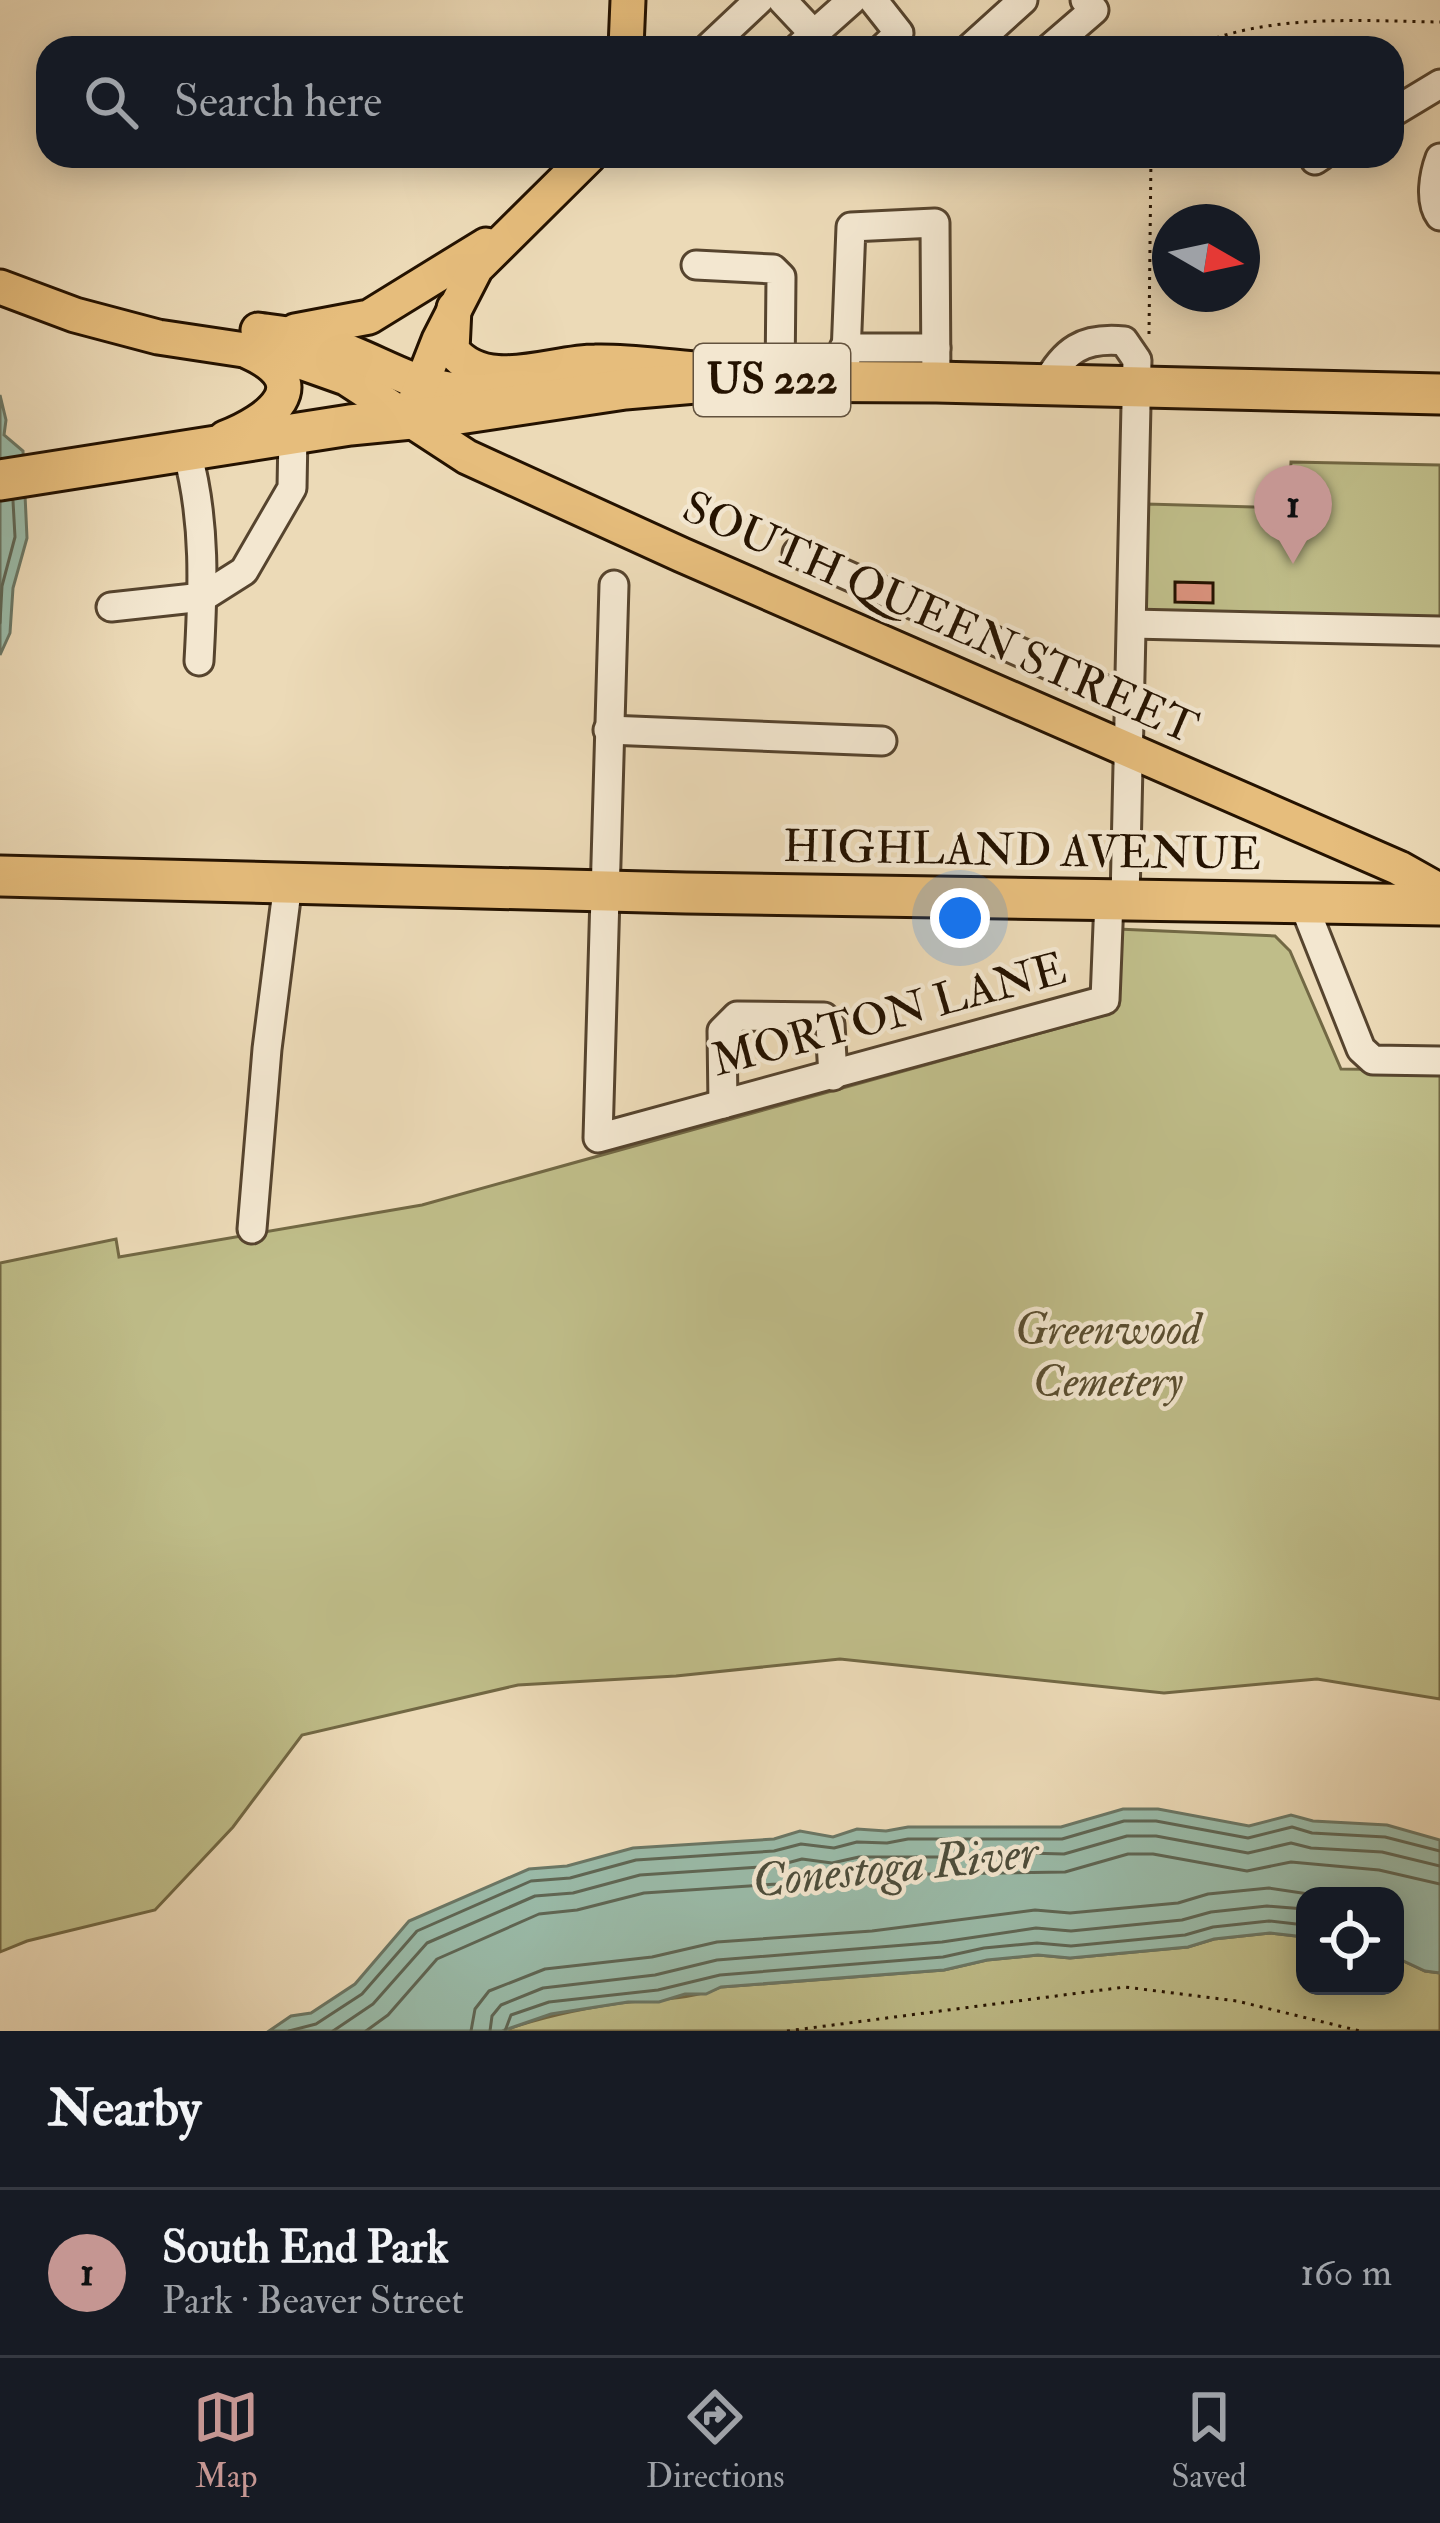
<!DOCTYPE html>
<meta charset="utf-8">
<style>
body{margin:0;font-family:"IM FELL Double Pica",serif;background:#242831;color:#f1f3f6}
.controls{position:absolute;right:36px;bottom:36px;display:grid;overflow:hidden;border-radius:24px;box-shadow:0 6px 30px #0003}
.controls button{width:108px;height:108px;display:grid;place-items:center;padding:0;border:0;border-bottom:3px solid #363941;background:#171b24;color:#f1f3f6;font:60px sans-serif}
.compass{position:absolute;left:1152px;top:204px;width:108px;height:108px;border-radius:50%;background:#171b24;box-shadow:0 6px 30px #0003;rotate:99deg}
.you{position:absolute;left:960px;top:918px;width:42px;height:42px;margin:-30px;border:9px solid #fff;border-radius:50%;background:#1a73e8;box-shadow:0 0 0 18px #1a73e833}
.badge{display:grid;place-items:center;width:78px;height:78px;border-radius:50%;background:#c59692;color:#111;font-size:39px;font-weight:700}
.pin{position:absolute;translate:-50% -99px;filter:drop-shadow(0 3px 6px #0008)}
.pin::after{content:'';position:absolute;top:63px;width:42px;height:36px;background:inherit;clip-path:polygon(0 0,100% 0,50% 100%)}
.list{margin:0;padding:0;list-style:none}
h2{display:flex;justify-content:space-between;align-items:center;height:156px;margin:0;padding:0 48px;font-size:51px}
h2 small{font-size:39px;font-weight:400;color:#9ea1a6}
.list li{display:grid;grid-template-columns:78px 1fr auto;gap:36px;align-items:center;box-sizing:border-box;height:168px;padding:0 48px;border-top:3px solid #363941}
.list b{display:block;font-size:45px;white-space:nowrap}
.list p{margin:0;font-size:39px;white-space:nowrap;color:#9ea1a6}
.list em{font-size:39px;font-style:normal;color:#9ea1a6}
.icon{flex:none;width:66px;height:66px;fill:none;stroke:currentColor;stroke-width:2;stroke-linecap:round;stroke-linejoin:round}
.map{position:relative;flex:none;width:1440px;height:2031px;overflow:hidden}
.search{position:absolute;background:#171b24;box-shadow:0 6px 30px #0003;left:36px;right:36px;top:36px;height:132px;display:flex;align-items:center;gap:30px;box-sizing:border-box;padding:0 42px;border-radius:36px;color:#9ea1a6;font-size:45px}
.sheet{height:324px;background:#171b24}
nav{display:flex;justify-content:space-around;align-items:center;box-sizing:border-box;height:168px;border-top:3px solid #363941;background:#171b24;font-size:33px;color:#9ea1a6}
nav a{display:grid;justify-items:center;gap:6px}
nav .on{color:#c59692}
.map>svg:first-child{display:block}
.green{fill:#bfbd89;stroke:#726844;stroke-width:3}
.water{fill:#9abba9;stroke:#6b7765;stroke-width:3}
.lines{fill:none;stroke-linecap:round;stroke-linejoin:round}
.shore{stroke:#5f6654;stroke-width:3}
.building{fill:#da927d;stroke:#241200;stroke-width:3}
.minor-casing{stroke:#56442e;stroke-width:33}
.major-casing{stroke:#241200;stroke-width:39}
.highway-casing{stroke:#241200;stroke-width:45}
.path{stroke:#241200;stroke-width:3;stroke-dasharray:3 6;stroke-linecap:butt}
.minor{stroke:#f3e7d0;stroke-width:27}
.major{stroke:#e6bd7c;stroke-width:33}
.highway{stroke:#e6bd7c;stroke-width:39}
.labels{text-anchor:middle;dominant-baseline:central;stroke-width:9;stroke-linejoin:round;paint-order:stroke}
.shield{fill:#f3e7d0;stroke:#62523e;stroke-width:3}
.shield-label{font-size:42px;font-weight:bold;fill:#241200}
.street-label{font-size:45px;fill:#241200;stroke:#f3e7d0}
.park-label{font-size:45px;font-style:italic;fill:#5a4e30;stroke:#f3e7d0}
.water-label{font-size:48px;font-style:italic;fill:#4d4d3b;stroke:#f3e7d0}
</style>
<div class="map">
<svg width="1440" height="2031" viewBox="0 0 1440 2031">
<rect width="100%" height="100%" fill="#ecdab7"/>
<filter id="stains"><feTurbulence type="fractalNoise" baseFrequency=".00167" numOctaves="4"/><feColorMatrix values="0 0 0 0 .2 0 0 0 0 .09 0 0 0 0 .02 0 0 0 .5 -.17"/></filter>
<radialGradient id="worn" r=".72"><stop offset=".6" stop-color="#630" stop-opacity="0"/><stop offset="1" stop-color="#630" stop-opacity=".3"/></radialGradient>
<g class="green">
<polygon points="1291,462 1440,465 1440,626 1145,619 1147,504 1289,508"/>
<polygon points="1117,929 1275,936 1290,951 1341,1069 1440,1070 1440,1699 1317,1679 1164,1693 840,1659 676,1676 518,1685 302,1735 233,1827 155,1910 27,1941 0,1952 0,1263 116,1239 119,1257 422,1205 1109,1014"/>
<path d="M1270 1933 1305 1937V1986H1395V1957L1425 1971 1440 1973V2031H502C541 2017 579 2009 620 2003 652 1999 692 2000 721 1987L944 1970 987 1960 1038 1955 1070 1958 1188 1947 1214 1939Z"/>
</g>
<g class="water">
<polygon points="0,395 6,420 4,435 23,451 27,538 13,588 10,633 0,655"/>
<polygon points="1123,1809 1158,1809 1249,1826 1291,1815 1313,1821 1387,1825 1440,1840 1440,1973 1425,1971 1395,1957 1395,1896 1305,1896 1305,1937 1270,1933 1214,1939 1188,1947 1070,1958 1038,1955 987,1960 944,1970 721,1987 706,1994 685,1994 659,2002 628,2002 551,2014 502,2031 269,2031 291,2016 311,2013 355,1984 409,1921 529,1869 567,1866 633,1848 774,1839 800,1831 833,1837 857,1829 886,1831 908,1827 1061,1827"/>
</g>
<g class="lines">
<g class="shore">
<polyline points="0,623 2,586 15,537 13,501"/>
<polyline points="289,2031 316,2024 362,1994 417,1931 531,1881 570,1878 636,1860 774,1851 801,1844 834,1848 857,1842 887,1843 908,1839 1062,1839 1124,1821 1156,1821 1248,1838 1292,1827 1312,1833 1385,1837 1440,1851"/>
<polyline points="333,2031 373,2004 427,1943 535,1896 573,1893 640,1875 776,1866 802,1859 832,1863 859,1857 950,1857 988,1852 1064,1854 1127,1836 1156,1836 1248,1853 1291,1843 1311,1848 1382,1852 1440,1866"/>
<polyline points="366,2031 388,2015 437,1959 539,1914 577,1910 644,1893 777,1884 804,1878 836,1881 860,1875 1065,1872 1128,1854 1153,1854 1247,1871 1291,1862 1379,1870 1440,1884"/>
<polyline points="471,2031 475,2009 489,1991 545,1969 652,1957 717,1942 872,1931 1035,1910 1070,1913 1178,1903 1208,1894 1269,1888 1322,1896"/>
<polyline points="490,2031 492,2016 501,2005 543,1988 655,1975 717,1960 942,1942 1036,1928 1071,1931 1182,1920 1211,1912 1267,1906 1305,1909"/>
<polyline points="505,2031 511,2015 549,2002 658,1990 720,1975 943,1957 984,1948 1037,1943 1071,1946 1185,1935 1213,1927 1269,1921 1305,1925"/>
</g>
</g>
<polygon class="building" points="1175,582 1213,583 1213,603 1175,602"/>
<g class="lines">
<g class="minor-casing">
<g id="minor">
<polyline points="782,0 814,34"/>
<polyline points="873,0 899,33 883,48"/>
<polyline points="708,48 759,0"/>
<polyline points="798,48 852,0"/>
<polyline points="970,48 1023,0"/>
<polyline points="1050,48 1094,10 1085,0"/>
<polyline points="1392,113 1440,84"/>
<path d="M1440 158C1434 174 1429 201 1440 216"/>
<polyline points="1315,160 1321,156"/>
<polyline points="696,265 773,269 781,277 780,380"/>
<polyline points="844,348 936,348"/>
<polyline points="845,380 851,227 935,223 936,382"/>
<path d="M1045 386C1064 350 1083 337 1124 341L1137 360 1125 900"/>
<path d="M187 452C206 521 203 590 199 661"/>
<polyline points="797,553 1130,701"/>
<polyline points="614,585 598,1138 1105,1000 1109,900"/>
<polyline points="111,607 203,597 244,571 292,488 293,434"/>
<polyline points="1132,624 1440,631"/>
<polyline points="608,730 882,741"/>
<polyline points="1303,903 1361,1049 1373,1060 1440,1061"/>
<polyline points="723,1104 722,1031 737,1016 824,1017 830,1024 833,1076"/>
<polyline points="252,1229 267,1049 288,883"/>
</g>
</g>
<g class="major-casing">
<g id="major">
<polyline points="626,48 628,0"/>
<polyline points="0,287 75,315 158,337 284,356 346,378 467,457 682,555 1399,868 1440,891"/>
<path d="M454 308 452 350C486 393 550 362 595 362 629 361 665 367 699 369"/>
<path d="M258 330C280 333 303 335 323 342 399 368 427 402 513 388"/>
<polyline points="295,331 369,317 486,245"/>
<polyline points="413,406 439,340 476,268 589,156"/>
<path d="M225 438C269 421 319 384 249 352"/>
</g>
</g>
<g class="highway-casing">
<g id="highway">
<polyline points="0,480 350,425 452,415 625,389 719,381 936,382 1440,394"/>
<polyline points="0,876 686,893 1440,905"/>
</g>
</g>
<g class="path">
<path d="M1191 48C1265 13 1361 21 1440 22"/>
<polyline points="1149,334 1151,156"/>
<polyline points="787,2031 1125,1987 1237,2001 1360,2031"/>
</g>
<use href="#minor" class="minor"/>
<use href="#major" class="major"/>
<use href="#highway" class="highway"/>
</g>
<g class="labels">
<rect class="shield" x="694" y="344" width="156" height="72" rx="9"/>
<g class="shield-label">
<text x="772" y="380">US 222</text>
</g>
<g class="street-label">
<text transform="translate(940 618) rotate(24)">SOUTH QUEEN STREET</text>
<text transform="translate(1022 851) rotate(1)">HIGHLAND AVENUE</text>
<text transform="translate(889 1015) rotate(-15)">MORTON LANE</text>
</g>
<g class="park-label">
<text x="1108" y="1330">Greenwood<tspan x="1108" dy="52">Cemetery</tspan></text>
</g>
<g class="water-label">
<text transform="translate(895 1867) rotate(-6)">Conestoga River</text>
</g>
</g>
<rect width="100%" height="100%" filter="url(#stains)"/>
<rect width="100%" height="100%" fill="url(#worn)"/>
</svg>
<div class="controls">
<button><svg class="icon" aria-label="locate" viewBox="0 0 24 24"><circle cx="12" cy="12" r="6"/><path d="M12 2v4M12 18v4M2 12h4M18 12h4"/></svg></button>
</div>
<svg class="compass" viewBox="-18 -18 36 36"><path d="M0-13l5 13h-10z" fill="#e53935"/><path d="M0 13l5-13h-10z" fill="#9ea1a6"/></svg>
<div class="you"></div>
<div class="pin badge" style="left:1293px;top:564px">1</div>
<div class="search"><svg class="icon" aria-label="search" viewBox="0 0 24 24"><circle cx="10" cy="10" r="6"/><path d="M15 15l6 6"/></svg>Search here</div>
</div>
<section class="sheet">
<h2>Nearby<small></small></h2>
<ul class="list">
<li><span class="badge">1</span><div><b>South End Park</b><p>Park · Beaver Street</p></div><em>160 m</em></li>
</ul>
</section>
<nav>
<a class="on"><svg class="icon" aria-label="map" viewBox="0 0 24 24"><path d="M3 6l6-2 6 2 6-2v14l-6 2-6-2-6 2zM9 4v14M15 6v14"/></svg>Map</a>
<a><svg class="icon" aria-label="directions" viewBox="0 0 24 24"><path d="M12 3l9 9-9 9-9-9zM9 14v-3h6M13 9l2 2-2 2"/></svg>Directions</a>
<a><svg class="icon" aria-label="saved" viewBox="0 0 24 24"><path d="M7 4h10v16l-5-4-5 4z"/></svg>Saved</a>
</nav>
